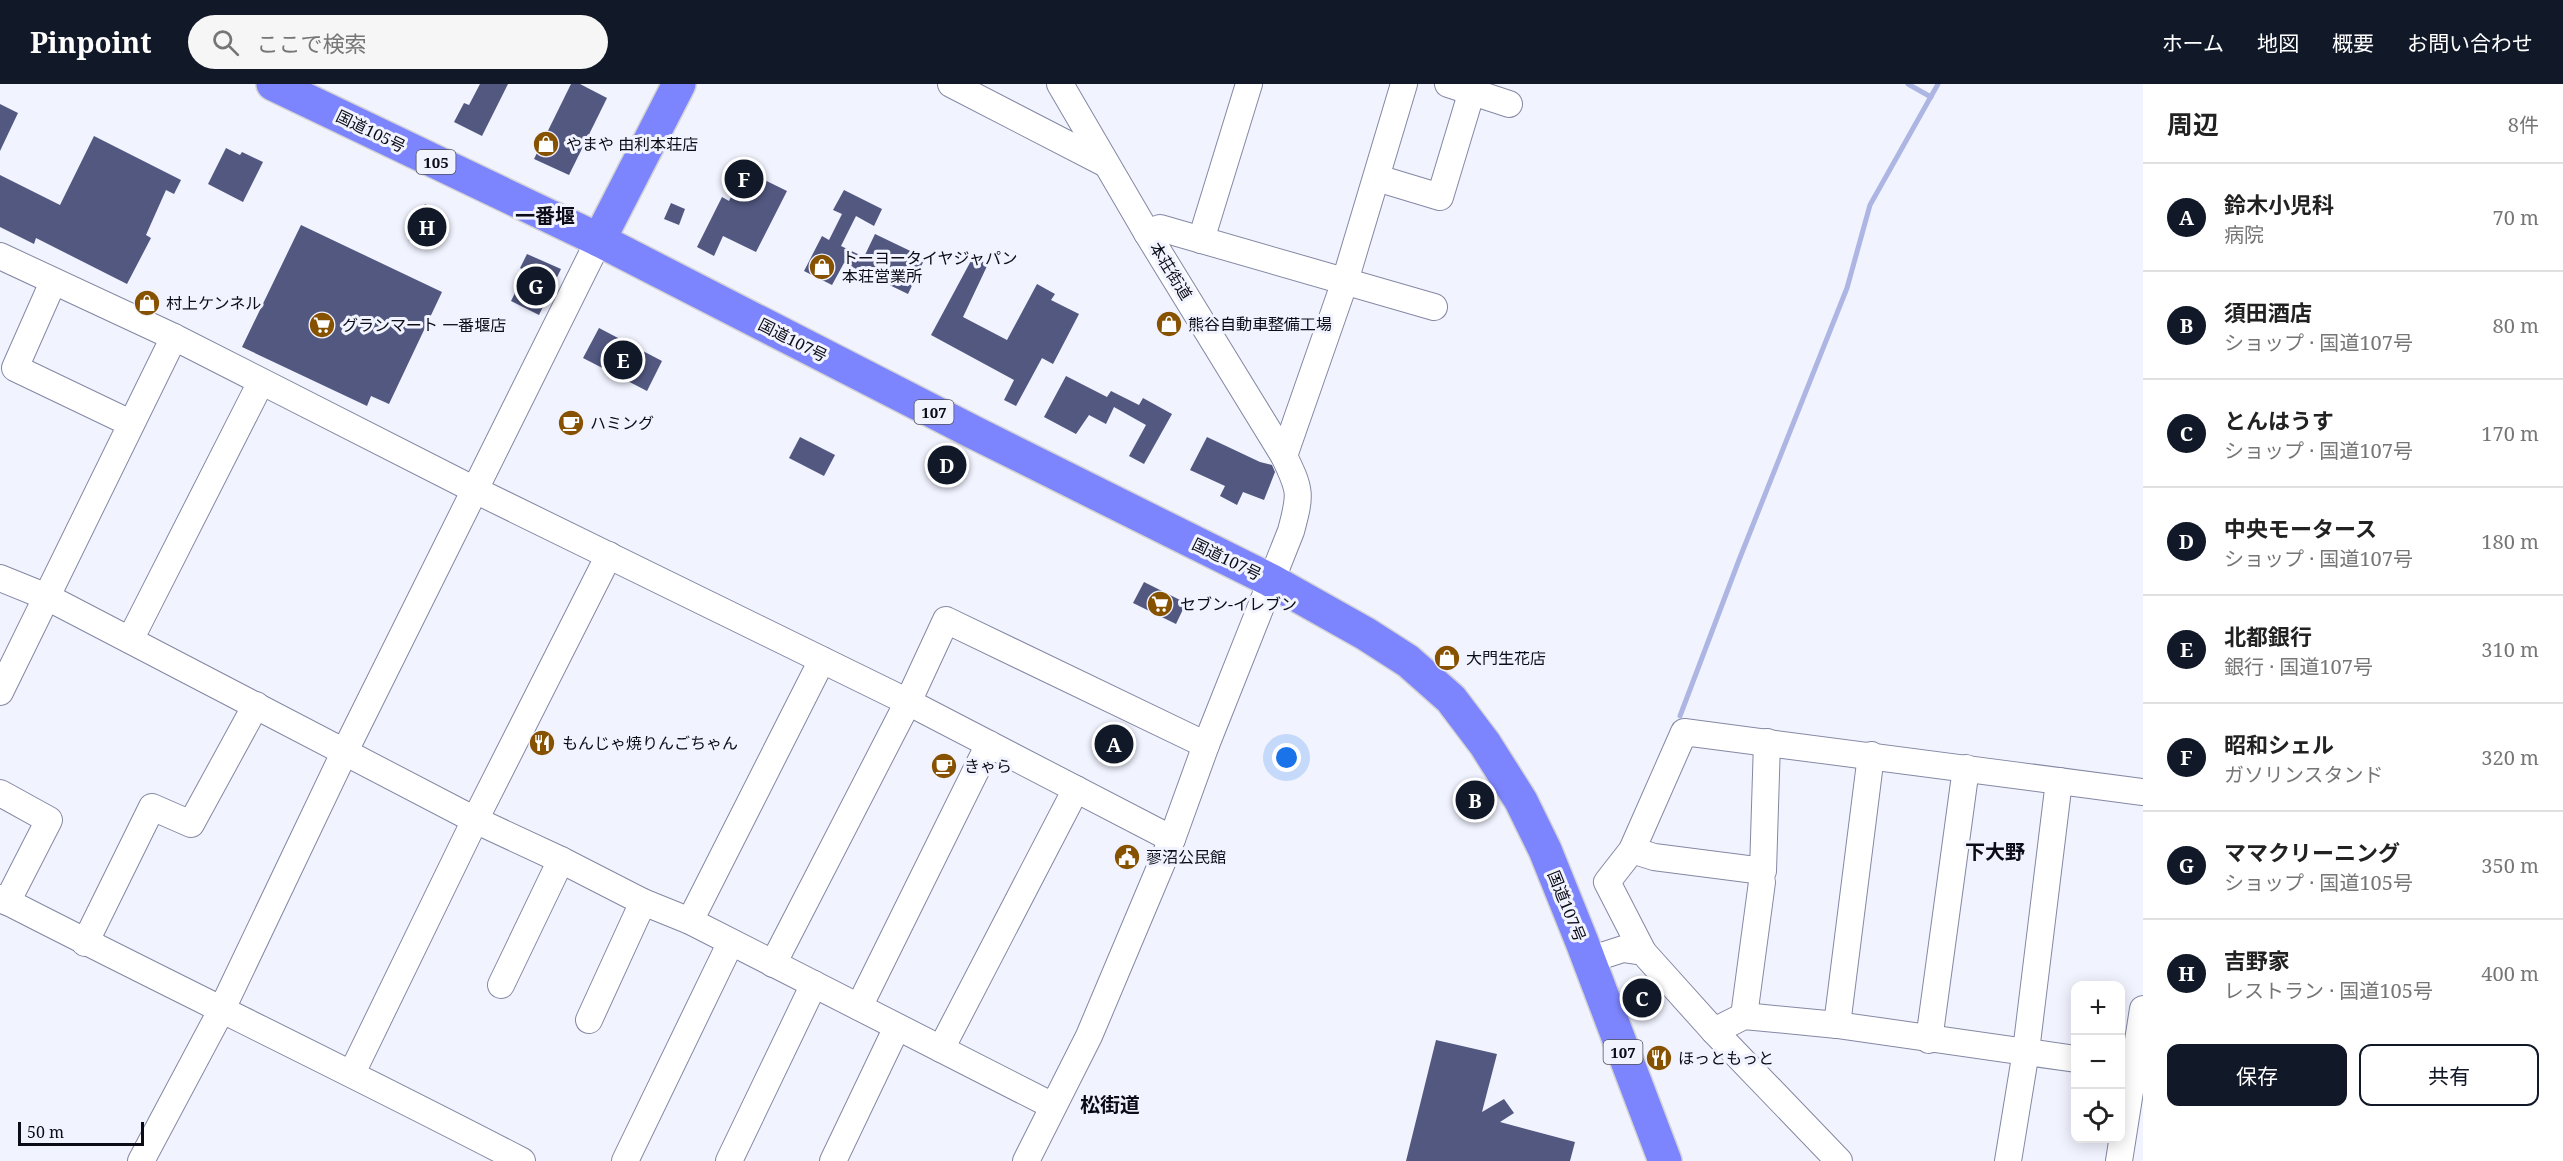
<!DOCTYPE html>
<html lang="ja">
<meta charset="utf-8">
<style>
body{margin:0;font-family:"Noto Serif","Noto Sans JP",serif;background:#f6f6f6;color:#222}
.controls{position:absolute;right:18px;bottom:18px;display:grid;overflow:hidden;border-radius:12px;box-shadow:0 3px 15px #0003}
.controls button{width:54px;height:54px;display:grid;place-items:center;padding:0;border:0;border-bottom:2px solid #e0e0e0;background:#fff;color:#222;font:30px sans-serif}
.scale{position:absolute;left:18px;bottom:15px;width:126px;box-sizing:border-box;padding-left:6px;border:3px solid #0b0c16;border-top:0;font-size:16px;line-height:21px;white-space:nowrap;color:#0b0c16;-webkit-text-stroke:4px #f1f3ff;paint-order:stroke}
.you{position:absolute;left:1287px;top:674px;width:21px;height:21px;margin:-15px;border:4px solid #fff;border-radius:50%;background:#1a73e8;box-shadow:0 0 0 9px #1a73e833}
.badge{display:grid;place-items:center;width:39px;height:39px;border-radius:50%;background:#111827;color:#fff;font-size:20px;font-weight:700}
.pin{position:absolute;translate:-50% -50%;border:3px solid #fff;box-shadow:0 2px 6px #0006}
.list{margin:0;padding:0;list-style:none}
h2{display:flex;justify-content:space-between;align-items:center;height:78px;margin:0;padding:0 24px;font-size:26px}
h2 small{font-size:20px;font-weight:400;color:#767676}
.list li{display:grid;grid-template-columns:39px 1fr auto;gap:18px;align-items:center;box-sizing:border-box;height:108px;padding:0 24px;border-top:2px solid #e0e0e0}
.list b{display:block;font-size:22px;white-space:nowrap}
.list p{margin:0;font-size:20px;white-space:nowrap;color:#767676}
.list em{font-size:20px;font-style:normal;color:#767676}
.actions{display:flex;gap:12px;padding:18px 24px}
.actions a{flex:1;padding:14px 0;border:2px solid #111827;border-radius:12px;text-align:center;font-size:21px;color:#111827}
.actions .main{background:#111827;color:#fff}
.icon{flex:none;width:33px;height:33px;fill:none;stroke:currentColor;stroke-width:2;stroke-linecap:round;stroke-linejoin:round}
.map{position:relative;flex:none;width:2143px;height:1077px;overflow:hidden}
header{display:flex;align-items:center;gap:36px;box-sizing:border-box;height:84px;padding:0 30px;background:#111827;color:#fff}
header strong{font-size:28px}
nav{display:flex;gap:33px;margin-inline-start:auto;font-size:21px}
.search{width:420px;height:54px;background:#f6f6f6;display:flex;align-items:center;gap:15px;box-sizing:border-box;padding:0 21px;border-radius:33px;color:#767676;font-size:22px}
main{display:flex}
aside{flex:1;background:#fff}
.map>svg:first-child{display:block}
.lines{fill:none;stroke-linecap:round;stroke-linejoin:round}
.stream{stroke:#adb5e3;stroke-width:5}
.building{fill:#525880}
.minor-casing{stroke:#8488a3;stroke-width:28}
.highway-casing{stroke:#d3d3d5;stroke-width:36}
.minor{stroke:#fff;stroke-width:26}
.highway{stroke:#7d85fe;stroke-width:33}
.labels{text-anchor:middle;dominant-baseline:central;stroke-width:6;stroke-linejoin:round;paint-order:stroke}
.shield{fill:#f1f3ff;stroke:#50515c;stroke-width:1.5}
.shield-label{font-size:15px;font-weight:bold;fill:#0b0c16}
.street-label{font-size:16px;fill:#0b0c16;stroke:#f1f3ff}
.poi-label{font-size:16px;fill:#0b0c16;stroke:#f1f3ff;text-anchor:start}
.quarter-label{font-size:20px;font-weight:bold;fill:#0b0c16;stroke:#f1f3ff}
</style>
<header>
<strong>Pinpoint</strong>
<div class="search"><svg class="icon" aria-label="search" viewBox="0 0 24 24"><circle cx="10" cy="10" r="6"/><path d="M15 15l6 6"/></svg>ここで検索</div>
<nav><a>ホーム</a><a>地図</a><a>概要</a><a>お問い合わせ</a></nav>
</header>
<main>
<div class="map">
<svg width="2143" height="1077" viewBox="0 0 2143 1077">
<rect width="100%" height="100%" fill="#f1f3ff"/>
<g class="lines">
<g class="stream">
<polyline points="1908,0 1931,13"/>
<polyline points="1680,632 1739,476 1847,204 1870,121 1938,0"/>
</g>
</g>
<g class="building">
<polygon points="480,0 508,0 482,52 454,38 464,19 469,21"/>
<polygon points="571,0 580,0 607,14 569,91 534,75"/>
<polygon points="0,20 18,29 0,67"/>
<polygon points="94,52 181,96 174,110 166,106 146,151 151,154 127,200 36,154 34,160 0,143 0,91 60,121"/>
<polygon points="226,64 240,71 242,68 263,78 243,118 208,100"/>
<polygon points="744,86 787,107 756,168 723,152 714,172 697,163 722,113 729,117"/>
<polygon points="844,106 882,125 874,142 856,132 841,162 864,173 875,150 925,174 908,210 844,179 832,201 804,187 822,152 829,156 842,130 833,126"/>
<polygon points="671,119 685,125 679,141 664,135"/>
<polygon points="425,120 445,130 429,165 408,156"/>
<polygon points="301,141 442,208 389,320 371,312 367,322 242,263"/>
<polygon points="527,170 561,185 539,231 511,217 526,187 520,184"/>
<polygon points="973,173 988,180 963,233 1007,256 1037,200 1055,210 1051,216 1079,230 1053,280 1042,274 1016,322 1004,316 1014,296 931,251"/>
<polygon points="599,244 662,277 647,307 583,274"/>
<polygon points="1066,292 1107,313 1111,307 1139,321 1143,314 1172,330 1144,380 1129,372 1146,341 1114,323 1106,340 1089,331 1076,350 1044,333"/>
<polygon points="800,353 835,371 824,392 789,374"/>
<polygon points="1207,353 1260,378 1272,381 1275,388 1264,416 1243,408 1237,421 1220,412 1225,402 1190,386"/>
<polygon points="1144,498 1186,519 1176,540 1133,519"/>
<polygon points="1436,956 1497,970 1482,1028 1504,1015 1514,1029 1500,1038 1575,1058 1570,1077 1406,1077"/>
</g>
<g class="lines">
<g class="minor-casing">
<g id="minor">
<polyline points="951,0 1106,80"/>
<polyline points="1448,0 1509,20"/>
<polyline points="1377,94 1440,113 1474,0"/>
<polyline points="1147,149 1160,144 1434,223"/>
<polyline points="1201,156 1249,0"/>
<polyline points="0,172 174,253 475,406 908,618 1172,755"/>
<polyline points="53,198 15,284 130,339"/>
<polyline points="1284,372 1345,197 1404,0"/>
<polyline points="0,494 47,513 475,736 561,776 643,818 690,837 1053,1022"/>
<polyline points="130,556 261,298"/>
<polyline points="0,608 174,253"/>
<polyline points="0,709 49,736 7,818"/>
<polyline points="1632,766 1654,773 1763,787 1767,658"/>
<path d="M0 814C173 903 349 987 522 1077"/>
<polyline points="690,837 822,576"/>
<polyline points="85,859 152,723 191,740 256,621"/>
<polyline points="1643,868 1607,798 1632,766 1684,648 2143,708"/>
<polyline points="1589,876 1623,865 1643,868 1714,947 1839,1077"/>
<polyline points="773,880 908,618 946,536 1206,661"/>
<polyline points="501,901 561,776"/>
<polyline points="859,923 989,660"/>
<polyline points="1744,932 1762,798"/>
<polyline points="589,936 643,818"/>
<polyline points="1837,941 1871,671"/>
<polyline points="1714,947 1744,932 1837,941 2076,975"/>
<polyline points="1929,956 1966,684"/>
<polyline points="941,965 1076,705"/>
<polyline points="352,989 475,736 609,471"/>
<polyline points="141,1077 222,925 345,667 599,156"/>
<polyline points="625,1077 730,860"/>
<polyline points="729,1077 814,900"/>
<polyline points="833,1077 897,943"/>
<path d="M1026 1077 1089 952 1172 755 1206 661 1291 447C1301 410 1301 407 1284 372L1147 149 1060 0"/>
<polyline points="2008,1077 2026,967 2059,697"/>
<polyline points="2119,1077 2143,925"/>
</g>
</g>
<g class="highway-casing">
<g id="highway">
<polyline points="273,0 599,156 975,349 1270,496 1366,550 1408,577 1451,615 1485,660 1521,717 1545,766 1582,858 1665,1077"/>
<polyline points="599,156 679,0"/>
</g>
</g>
<use href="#minor" class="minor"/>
<use href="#highway" class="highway"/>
</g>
<defs>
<g id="shop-disc" transform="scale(1.35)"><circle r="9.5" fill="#875200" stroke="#f1f3ff"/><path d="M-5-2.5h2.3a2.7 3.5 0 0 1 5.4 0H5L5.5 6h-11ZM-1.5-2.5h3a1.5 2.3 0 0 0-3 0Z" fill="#fff"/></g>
<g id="supermarket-disc" transform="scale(1.35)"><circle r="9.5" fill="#875200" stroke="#f1f3ff"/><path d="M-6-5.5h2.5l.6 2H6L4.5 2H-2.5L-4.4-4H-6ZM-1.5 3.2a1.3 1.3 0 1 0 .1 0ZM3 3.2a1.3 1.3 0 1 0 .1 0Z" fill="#fff"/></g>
<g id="cafe-disc" transform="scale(1.35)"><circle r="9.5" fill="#875200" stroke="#f1f3ff"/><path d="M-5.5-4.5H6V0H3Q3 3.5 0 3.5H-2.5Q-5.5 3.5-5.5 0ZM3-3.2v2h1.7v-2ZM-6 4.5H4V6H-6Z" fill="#fff"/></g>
<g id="restaurant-disc" transform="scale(1.35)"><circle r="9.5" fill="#875200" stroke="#f1f3ff"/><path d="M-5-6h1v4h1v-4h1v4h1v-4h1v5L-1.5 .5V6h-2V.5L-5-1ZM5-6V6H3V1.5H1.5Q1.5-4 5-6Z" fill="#fff"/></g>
<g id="civic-disc" transform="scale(1.35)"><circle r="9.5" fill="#875200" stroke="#f1f3ff"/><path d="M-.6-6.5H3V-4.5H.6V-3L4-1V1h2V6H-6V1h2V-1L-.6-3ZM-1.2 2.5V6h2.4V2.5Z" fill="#fff"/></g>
</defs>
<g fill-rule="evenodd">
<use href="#shop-disc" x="546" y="60"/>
<use href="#shop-disc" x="822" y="183"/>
<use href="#shop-disc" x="147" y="219"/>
<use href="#shop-disc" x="1169" y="240"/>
<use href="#supermarket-disc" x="322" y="241"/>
<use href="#cafe-disc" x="571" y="339"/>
<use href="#supermarket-disc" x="1160" y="520"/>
<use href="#shop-disc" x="1447" y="574"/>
<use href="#restaurant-disc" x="542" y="659"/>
<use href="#cafe-disc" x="944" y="682"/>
<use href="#civic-disc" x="1127" y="773"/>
<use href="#restaurant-disc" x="1659" y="974"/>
</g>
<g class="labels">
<g class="shield">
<rect x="416.5" y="66" width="39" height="24" rx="4.5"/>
<rect x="914.5" y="316" width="39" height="24" rx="4.5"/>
<rect x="1603.5" y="956" width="39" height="24" rx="4.5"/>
</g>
<g class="shield-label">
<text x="436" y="78">105</text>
<text x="934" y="328">107</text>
<text x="1623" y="968">107</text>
</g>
<g class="street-label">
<text transform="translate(371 47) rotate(26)">国道105号</text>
<text transform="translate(1171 187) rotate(58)">本荘街道</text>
<text transform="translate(793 256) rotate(27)">国道107号</text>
<text transform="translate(1227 475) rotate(26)">国道107号</text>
<text transform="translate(1567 822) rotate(68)">国道107号</text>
</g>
<g class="poi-label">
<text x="566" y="60">やまや 由利本荘店</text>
<text x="842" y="174">トーヨータイヤジャパン<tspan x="842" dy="18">本荘営業所</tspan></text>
<text x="166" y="219">村上ケンネル</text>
<text x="1188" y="240">熊谷自動車整備工場</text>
<text x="342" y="241">グランマート 一番堰店</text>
<text x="590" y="339">ハミング</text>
<text x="1180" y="520">セブン-イレブン</text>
<text x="1466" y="574">大門生花店</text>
<text x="562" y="659">もんじゃ焼りんごちゃん</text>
<text x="964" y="682">きゃら</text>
<text x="1146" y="773">蓼沼公民館</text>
<text x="1678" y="974">ほっともっと</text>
</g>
<g class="quarter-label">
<text x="545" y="131">一番堰</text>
<text x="1995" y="767">下大野</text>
<text x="1110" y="1020">松街道</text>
</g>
</g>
</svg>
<div class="controls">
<button>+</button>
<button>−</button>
<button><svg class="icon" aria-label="locate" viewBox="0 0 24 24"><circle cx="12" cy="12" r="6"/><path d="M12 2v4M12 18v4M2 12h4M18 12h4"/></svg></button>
</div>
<div class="scale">50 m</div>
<div class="you"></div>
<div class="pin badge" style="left:1114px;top:660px">A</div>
<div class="pin badge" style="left:1475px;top:716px">B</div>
<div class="pin badge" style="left:1642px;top:914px">C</div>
<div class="pin badge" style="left:947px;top:381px">D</div>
<div class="pin badge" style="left:623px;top:276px">E</div>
<div class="pin badge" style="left:744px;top:95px">F</div>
<div class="pin badge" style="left:536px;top:202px">G</div>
<div class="pin badge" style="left:427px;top:143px">H</div>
</div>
<aside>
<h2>周辺<small>8件</small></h2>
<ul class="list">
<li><span class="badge">A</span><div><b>鈴木小児科</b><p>病院</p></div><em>70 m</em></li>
<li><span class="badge">B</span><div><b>須田酒店</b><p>ショップ · 国道107号</p></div><em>80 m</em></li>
<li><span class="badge">C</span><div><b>とんはうす</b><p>ショップ · 国道107号</p></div><em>170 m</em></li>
<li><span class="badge">D</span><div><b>中央モータース</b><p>ショップ · 国道107号</p></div><em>180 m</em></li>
<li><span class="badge">E</span><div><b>北都銀行</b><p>銀行 · 国道107号</p></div><em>310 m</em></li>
<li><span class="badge">F</span><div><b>昭和シェル</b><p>ガソリンスタンド</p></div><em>320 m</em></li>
<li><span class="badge">G</span><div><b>ママクリーニング</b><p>ショップ · 国道105号</p></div><em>350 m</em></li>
<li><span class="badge">H</span><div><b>吉野家</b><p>レストラン · 国道105号</p></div><em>400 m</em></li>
</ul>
<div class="actions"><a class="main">保存</a><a>共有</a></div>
</aside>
</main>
